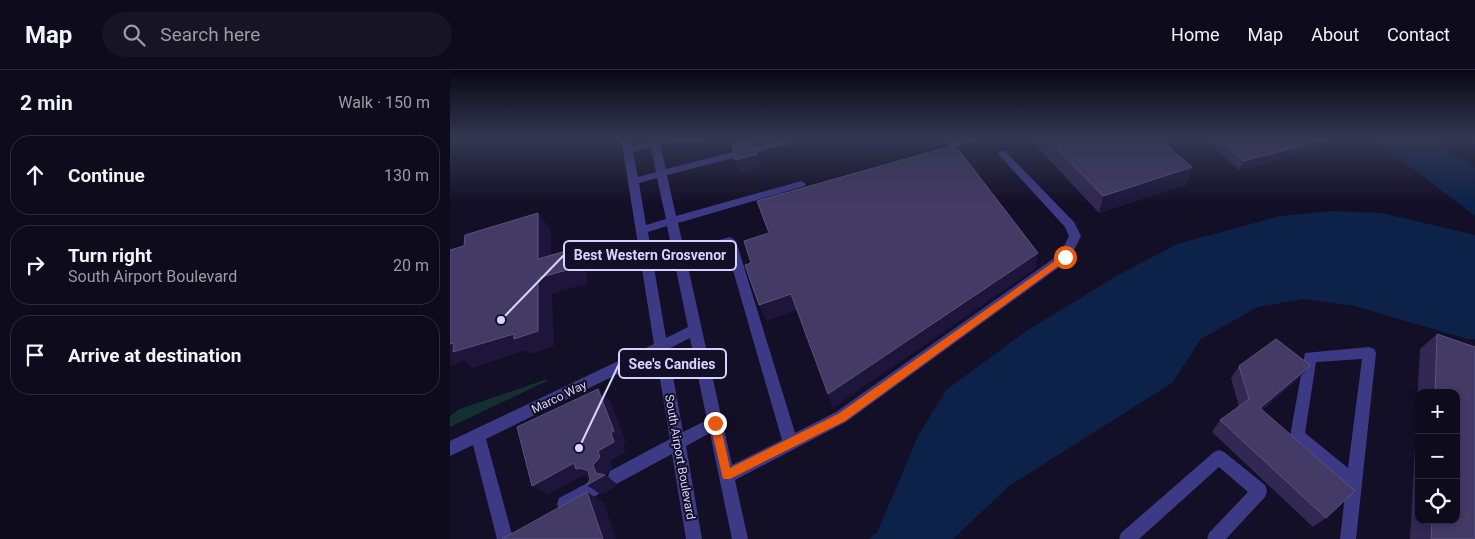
<!DOCTYPE html>
<meta charset="utf-8">
<style>
body{margin:0;font-family:Roboto,sans-serif;background:#171425;color:#f1f3f6}
.controls{position:absolute;right:15px;bottom:15px;display:grid;overflow:hidden;border-radius:10px;box-shadow:0 2px 8px #0003}
.controls button{width:45px;height:45px;display:grid;place-items:center;padding:0;border:0;border-bottom:1px solid #2e2b3b;background:#0e0b1c;color:#f1f3f6;font:25px sans-serif}
.stop{position:absolute;width:15px;height:15px;margin:-11px;border:4px solid #ea580c;border-radius:50%;background:#fff}
.stop.end{background:#ea580c;border-color:#fff;box-shadow:0 1px 5px #0008}
.list{margin:0;padding:0;list-style:none}
h2{display:flex;justify-content:space-between;align-items:center;height:65px;margin:0;padding:0 20px;font-size:21px}
h2 small{font-size:16px;font-weight:400;color:#9b9ba3}
.list li{display:grid;grid-template-columns:32px 1fr auto;gap:15px;align-items:center;box-sizing:border-box;height:80px;margin:0 10px 10px;padding:0 10px;border:1px solid #2e2b3b;border-radius:20px}
.list b{display:block;font-size:19px;white-space:nowrap}
.list p{margin:0;font-size:16px;white-space:nowrap;color:#9b9ba3}
.list em{font-size:16px;font-style:normal;color:#9b9ba3}
.icon{flex:none;width:28px;height:28px;fill:none;stroke:currentColor;stroke-width:2;stroke-linecap:round;stroke-linejoin:round}
.map{position:relative;flex:none;width:1025px;height:469px;overflow:hidden}
header{display:flex;align-items:center;gap:30px;box-sizing:border-box;height:70px;padding:0 25px;background:#0e0b1c;border-bottom:1px solid #2e2b3b}
header strong{font-size:24px}
nav{display:flex;gap:28px;margin-inline-start:auto;font-size:18px}
.search{width:350px;height:45px;background:#171425;display:flex;align-items:center;gap:12px;box-sizing:border-box;padding:0 18px;border-radius:28px;color:#9b9ba3;font-size:19px}
main{display:flex}
aside{flex:1;background:#0e0b1c}
.map>svg:first-child{display:block}
.green{fill:#12302f}
.water{fill:#0c2248}
.lines{fill:none;stroke-linecap:round;stroke-linejoin:round}
.minor{fill:#3d3a85;fill-rule:evenodd}
.wall{fill:#312854;fill-rule:evenodd}
.shaded-wall{fill:#1d163a}
.building{fill:#433a66;stroke:#5a527e}
.route{fill:#ea580c}
.labels{text-anchor:middle;dominant-baseline:central;stroke-width:4;stroke-linejoin:round;paint-order:stroke}
.street-label{font-size:12px;fill:#d9d4ff;stroke:#130f26}
.leader{fill:none;stroke:#d9d4ff;stroke-width:2}
.callout-dot{fill:#d9d4ff;stroke:#130f26;stroke-width:2}
.callout{fill:#130f26;stroke:#d9d4ff;stroke-width:2}
.callout-label{font-size:14px;text-anchor:middle;font-weight:bold;fill:#d9d4ff}
</style>
<header>
<strong>Map</strong>
<div class="search"><svg class="icon" aria-label="search" viewBox="0 0 24 24"><circle cx="10" cy="10" r="6"/><path d="M15 15l6 6"/></svg>Search here</div>
<nav><a>Home</a><a>Map</a><a>About</a><a>Contact</a></nav>
</header>
<main>
<aside>
<h2>2 min<small>Walk · 150 m</small></h2>
<ul class="list">
<li><svg class="icon" aria-label="ahead" viewBox="0 0 24 24"><path d="M12 20V5M6 11l6-6 6 6"/></svg><div><b>Continue</b></div><em>130 m</em></li>
<li><svg class="icon" aria-label="right" viewBox="0 0 24 24"><path d="M7 20v-9h11M14 6l5 5-5 5"/></svg><div><b>Turn right</b><p>South Airport Boulevard</p></div><em>20 m</em></li>
<li><svg class="icon" aria-label="arrive" viewBox="0 0 24 24"><path d="M6 21V4h12l-3 4 3 4H6"/></svg><div><b>Arrive at destination</b></div></li>
</ul>
</aside>
<div class="map">
<svg width="1025" height="469" viewBox="0 0 1025 469">
<rect width="100%" height="100%" fill="#130f26"/>
<polygon class="green" points="97,309 97,311 0,357 0,346 10,339"/>
<g class="water">
<polygon points="922,68 982,68 1025,98 1025,146"/>
<polygon points="882,141 932,143 1025,165 1025,269 1017,269 905,236 854,229 808,237 751,269 722,313 559,416 503,469 418,469 427,463 468,366 496,320 576,261 670,204 727,174 830,146"/>
</g>
<g class="lines">
<g class="minor">
<path d="M171 68H181L182 76 200 72 199 68H261L257 71 223 72 210 75 216 99 338 68 344 71 342 73 217 105 226 146 351 111 356 114 355 116 228 153 234 180 280 167 286 171 345 363 386 342 610 184 619 166 615 157 549 85V81H555L624 152 631 166 619 190 396 352 285 410 298 469H282L260 363 236 376 252 469H236L222 384 172 411 166 414 160 411 158 406 160 401 220 369 206 285 36 369 63 468 47 469 23 375 0 386V371L204 274ZM201 77 206 102 188 107 183 82ZM207 108 216 149 196 155 189 113ZM217 156 238 257 216 268 198 162ZM276 176 332 370 282 395 236 188ZM240 268 257 350 233 362 218 279Z"/>
<polygon points="494,68 503,68 505,71 515,68 531,68 503,78 500,77"/>
<path d="M919 277 924 279 926 283 906 469H890L896 416 842 371 840 366 855 283ZM912 289 898 398 855 363 866 292Z"/>
<polygon points="769,380 774,382 815,415 817,421 815,427 776,469 757,469 759,463 798,422 769,397 689,469 669,469 671,463 764,382"/>
<polygon points="143,410 149,412 151,418 149,424 115,442 109,440 107,434 109,428"/>
</g>
</g>
<g class="wall">
<polygon points="579,68 709,68 742,97 736,114 649,143"/>
<polygon points="754,68 876,68 878,69 872,79 789,100"/>
<path d="M987 264 1025 277V469H960L970 279ZM969 323H1006V450H969Z"/>
<polygon points="789,296 859,297 848,309 812,340 876,448 863,457 762,362 770,350 789,337 781,308"/>
</g>
<g class="shaded-wall">
<polygon points="288,68 305,68 306,74 305,74 312,98 290,103 285,90 286,79 282,70"/>
<polygon points="878,69 872,79 789,100 793,91"/>
<polygon points="742,97 736,114 649,143 653,126"/>
<polygon points="88,143 101,160 102,204 123,179 136,196 137,214 102,224 104,276 80,284 76,280 22,298 14,291 0,296 0,274 64,264 88,189"/>
<polygon points="588,183 585,199 383,338 378,324"/>
<polygon points="341,224 347,240 316,251 309,235"/>
<polygon points="859,297 848,309 800,349 810,338"/>
<polygon points="148,319 160,331 176,372 173,374 176,382 160,391 162,398 156,405 168,415 151,425 137,415 146,403 143,395 148,381 161,363"/>
<polygon points="124,393 144,408 139,409 134,405 98,425 82,416"/>
<polygon points="137,422 154,433 166,469 153,469"/>
</g>
<g class="building">
<polygon points="597,68 709,68 742,97 653,126"/>
<polygon points="768,68 876,68 878,69 793,91"/>
<polygon points="304,70 307,84 285,90 282,75"/>
<polygon points="505,75 588,183 378,324 341,224 309,235 295,195 301,193 294,171 319,163 307,131"/>
<polygon points="88,143 88,189 123,179 124,198 88,208 88,261 64,269 64,264 3,282 4,273 0,274 0,180 14,176 15,165"/>
<polygon points="987,264 1025,277 1025,469 981,469 982,450 1006,450 1006,323 985,323"/>
<polygon points="826,269 860,295 859,297 810,338 905,421 876,448 770,350 799,329 789,296"/>
<polygon points="148,319 164,361 161,363 164,372 148,381 150,387 143,395 146,403 155,405 137,415 140,409 138,401 130,398 126,399 124,393 82,416 67,357"/>
<polygon points="137,422 153,469 52,469"/>
</g>
<linearGradient id="sky" x2="0" y2="1"><stop stop-color="#0a0815"/><stop offset="0.51" stop-color="#333752"/><stop offset="1" stop-color="#333752" stop-opacity="0"/></linearGradient>
<rect width="1025" height="134" fill="url(#sky)"/>
<polygon class="route" points="615,184 619,187 618,189 395,351 280,409 273,409 260,353 262,350 265,348 270,353 280,398 388,344"/>
<g class="labels">
<g class="street-label">
<text transform="translate(109 327) rotate(-26)">Marco Way</text>
<text transform="translate(230 387) rotate(80)">South Airport Boulevard</text>
</g>
</g>
<path class="leader" d="M51 250L114 185M129 378L169 294"/>
<g class="callout-dot">
<circle cx="51" cy="250" r="5"/>
<circle cx="129" cy="378" r="5"/>
</g>
<g class="callout">
<rect x="114" y="171" width="172" height="29" rx="5"/>
<rect x="169" y="279" width="107" height="29" rx="5"/>
</g>
<g class="callout-label">
<text x="200" y="190">Best Western Grosvenor</text>
<text x="222" y="299">See's Candies</text>
</g>
</svg>
<div class="controls">
<button>+</button>
<button>−</button>
<button><svg class="icon" aria-label="locate" viewBox="0 0 24 24"><circle cx="12" cy="12" r="6"/><path d="M12 2v4M12 18v4M2 12h4M18 12h4"/></svg></button>
</div>
<div class="stop" style="left:615px;top:187px"></div>
<div class="stop end" style="left:265px;top:353px"></div>
</div>
</main>
